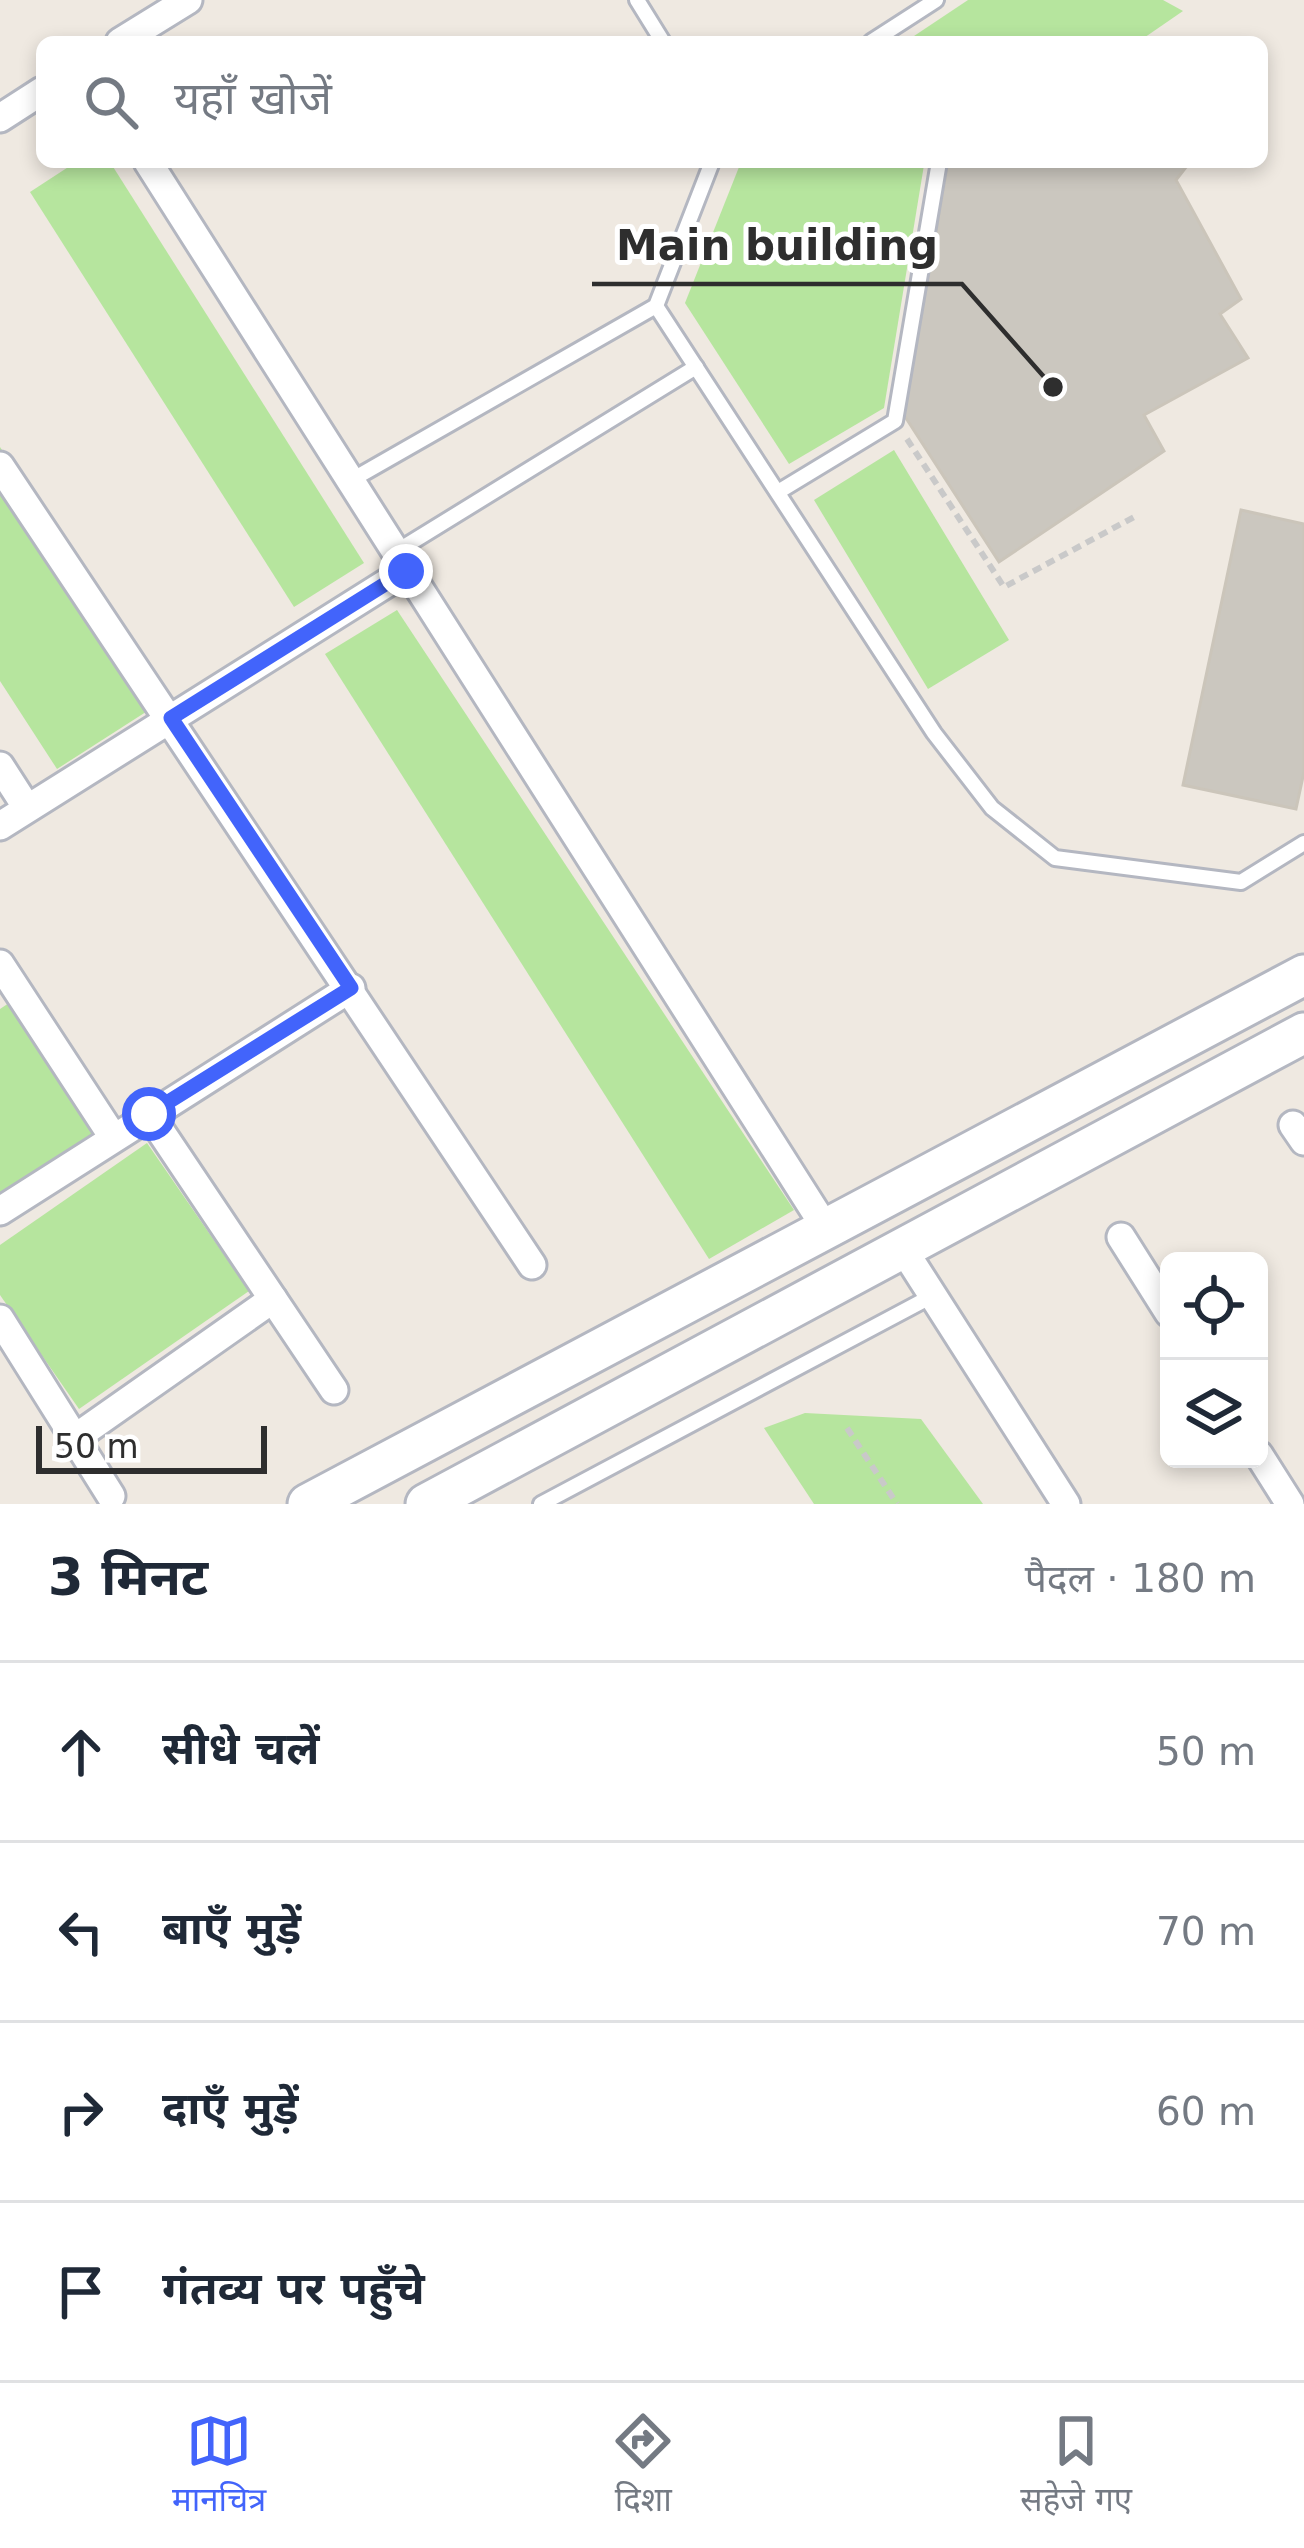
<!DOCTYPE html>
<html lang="hi">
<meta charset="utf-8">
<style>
body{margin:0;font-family:"DejaVu Sans","Noto Sans Devanagari",sans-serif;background:#f2f2f3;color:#1f2937}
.controls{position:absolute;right:36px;bottom:36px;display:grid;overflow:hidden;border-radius:18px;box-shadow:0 6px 18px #0003}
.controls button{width:108px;height:108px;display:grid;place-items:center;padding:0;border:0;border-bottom:3px solid #e0e1e3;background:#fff;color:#1f2937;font:60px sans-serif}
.scale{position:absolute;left:36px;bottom:30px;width:231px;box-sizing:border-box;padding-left:12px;border:6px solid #2e2e2e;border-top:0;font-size:33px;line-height:42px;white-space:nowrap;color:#2e2e2e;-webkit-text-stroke:9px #fff;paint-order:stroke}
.stop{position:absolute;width:36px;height:36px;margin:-27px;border:9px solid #4264fb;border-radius:50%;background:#fff}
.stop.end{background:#4264fb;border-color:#fff;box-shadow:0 3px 12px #0008}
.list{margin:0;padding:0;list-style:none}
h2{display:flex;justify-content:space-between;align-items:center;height:156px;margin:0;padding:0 48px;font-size:51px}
h2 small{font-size:39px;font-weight:400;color:#747a83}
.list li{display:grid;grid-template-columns:78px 1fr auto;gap:36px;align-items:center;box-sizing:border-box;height:180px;padding:0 48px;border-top:3px solid #e0e1e3}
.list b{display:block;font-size:45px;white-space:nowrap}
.list em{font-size:39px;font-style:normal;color:#747a83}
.icon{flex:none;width:66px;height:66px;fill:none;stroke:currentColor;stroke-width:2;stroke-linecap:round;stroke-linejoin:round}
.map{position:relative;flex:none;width:1304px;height:1504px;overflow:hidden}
.search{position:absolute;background:#fff;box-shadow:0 6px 18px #0003;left:36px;right:36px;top:36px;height:132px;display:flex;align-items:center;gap:30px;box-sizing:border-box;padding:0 42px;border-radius:18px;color:#747a83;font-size:45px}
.sheet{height:876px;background:#fff}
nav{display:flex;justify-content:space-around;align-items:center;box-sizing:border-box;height:168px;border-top:3px solid #e0e1e3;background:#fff;font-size:33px;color:#747a83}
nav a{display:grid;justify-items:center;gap:6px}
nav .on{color:#4264fb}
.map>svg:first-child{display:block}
.green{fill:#b6e59e}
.building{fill:#cbc7bf;stroke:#cbc5ba;stroke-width:3}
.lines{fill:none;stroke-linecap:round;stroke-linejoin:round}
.service-casing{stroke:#b4b7c1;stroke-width:20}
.minor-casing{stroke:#b4b7c1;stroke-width:33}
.secondary-casing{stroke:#b4b7c1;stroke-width:45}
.path{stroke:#c9c9c9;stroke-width:6;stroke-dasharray:9 6;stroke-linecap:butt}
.service{stroke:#fff;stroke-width:14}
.minor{stroke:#fff;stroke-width:27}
.secondary{stroke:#fff;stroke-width:39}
.route{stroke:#4264fb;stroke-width:15}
.leader{fill:none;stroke:#2e2e2e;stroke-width:4.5}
.callout-dot{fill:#2e2e2e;stroke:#fff;stroke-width:4.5}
.callout-label{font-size:42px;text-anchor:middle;font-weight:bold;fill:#2e2e2e;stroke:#fff;stroke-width:10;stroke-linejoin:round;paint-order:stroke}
</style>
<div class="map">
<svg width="1304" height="1504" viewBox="0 0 1304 1504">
<rect width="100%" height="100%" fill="#efe9e1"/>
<g class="green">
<polygon points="968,0 1163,0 1183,11 1138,42 905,42"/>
<polygon points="76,162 110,162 364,563 294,607 30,192"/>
<polygon points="741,162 924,165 884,408 789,464 685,303"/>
<polygon points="0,447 163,701 57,769 0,681"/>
<polygon points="894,450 1009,640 928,689 814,500"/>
<polygon points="397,610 794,1210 709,1259 325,654"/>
<polygon points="12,1001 95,1132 0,1193 0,1009"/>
<polygon points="147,1143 249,1291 79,1409 0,1295 0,1245"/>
<polygon points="805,1413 921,1419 983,1504 814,1504 764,1428"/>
</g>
<g class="building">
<polygon points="948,162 1190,162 1176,180 1241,299 1220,314 1248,358 1144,415 1164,451 999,562 904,415"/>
<polygon points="1241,510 1304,524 1304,772 1296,809 1183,785"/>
</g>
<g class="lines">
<g class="service-casing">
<g id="service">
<polyline points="637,0 663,42"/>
<polyline points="871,42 936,0"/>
<polyline points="656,306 934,733 992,808 1055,858 1241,882 1304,843"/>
<polyline points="348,482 656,306 712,162"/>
<polyline points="778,492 895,421 939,162"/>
<polyline points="394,553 696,367"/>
<polyline points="541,1504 932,1296"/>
</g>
</g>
<g class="minor-casing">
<g id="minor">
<polyline points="120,42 188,0"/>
<polyline points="0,118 42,91"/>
<polyline points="148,162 825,1227"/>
<polyline points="0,466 532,1265"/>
<polyline points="0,766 27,808"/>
<polyline points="0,826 406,571"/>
<polyline points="0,964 113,1137"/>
<polyline points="149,1114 334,1390"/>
<polyline points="1293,1125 1304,1141"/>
<polyline points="0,1211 351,988"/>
<polyline points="1121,1237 1169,1313"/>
<polyline points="903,1249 1066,1504"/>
<polyline points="0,1319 111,1496"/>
<polyline points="75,1438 273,1299"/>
<polyline points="1259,1455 1290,1504"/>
</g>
</g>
<g class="secondary-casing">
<g id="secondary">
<polyline points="308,1504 1304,975"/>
<polyline points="426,1504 1304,1033"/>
</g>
</g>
<g class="path">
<polyline points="907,439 1004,587 1136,516"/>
<polyline points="847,1428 897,1504"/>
</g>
<use href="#service" class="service"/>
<use href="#minor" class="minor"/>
<use href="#secondary" class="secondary"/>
</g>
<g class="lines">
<polyline class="route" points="149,1114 351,988 171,718 406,571"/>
</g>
<path class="leader" d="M1053 387L962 284H592"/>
<circle class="callout-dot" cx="1053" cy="387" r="12"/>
<g class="callout-label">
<text x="777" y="260">Main building</text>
</g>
</svg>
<div class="controls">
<button><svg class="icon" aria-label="locate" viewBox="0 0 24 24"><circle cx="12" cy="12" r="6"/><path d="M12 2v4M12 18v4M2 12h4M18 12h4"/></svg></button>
<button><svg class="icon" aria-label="layers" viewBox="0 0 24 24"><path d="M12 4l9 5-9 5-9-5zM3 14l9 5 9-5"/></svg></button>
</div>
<div class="scale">50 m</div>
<div class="stop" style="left:149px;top:1114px"></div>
<div class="stop end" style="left:406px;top:571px"></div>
<div class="search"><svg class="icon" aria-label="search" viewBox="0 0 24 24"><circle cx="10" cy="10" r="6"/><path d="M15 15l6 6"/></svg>यहाँ खोजें</div>
</div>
<section class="sheet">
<h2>3 मिनट<small>पैदल · 180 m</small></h2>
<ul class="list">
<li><svg class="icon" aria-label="ahead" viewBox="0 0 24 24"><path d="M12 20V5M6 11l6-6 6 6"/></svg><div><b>सीधे चलें</b></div><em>50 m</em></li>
<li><svg class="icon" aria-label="left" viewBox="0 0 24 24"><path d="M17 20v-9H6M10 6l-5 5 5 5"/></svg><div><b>बाएँ मुड़ें</b></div><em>70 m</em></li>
<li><svg class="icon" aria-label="right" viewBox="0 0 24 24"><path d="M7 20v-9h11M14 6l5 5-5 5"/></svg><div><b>दाएँ मुड़ें</b></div><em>60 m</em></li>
<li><svg class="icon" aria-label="arrive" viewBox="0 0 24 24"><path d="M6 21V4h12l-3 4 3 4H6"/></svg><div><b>गंतव्य पर पहुँचे</b></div></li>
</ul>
</section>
<nav>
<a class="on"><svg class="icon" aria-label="map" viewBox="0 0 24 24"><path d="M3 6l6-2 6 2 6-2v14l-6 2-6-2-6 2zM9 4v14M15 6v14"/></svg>मानचित्र</a>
<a><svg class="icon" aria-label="directions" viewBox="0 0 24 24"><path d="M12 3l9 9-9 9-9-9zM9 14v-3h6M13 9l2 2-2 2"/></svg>दिशा</a>
<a><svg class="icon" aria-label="saved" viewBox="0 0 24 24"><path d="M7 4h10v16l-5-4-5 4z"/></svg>सहेजे गए</a>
</nav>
